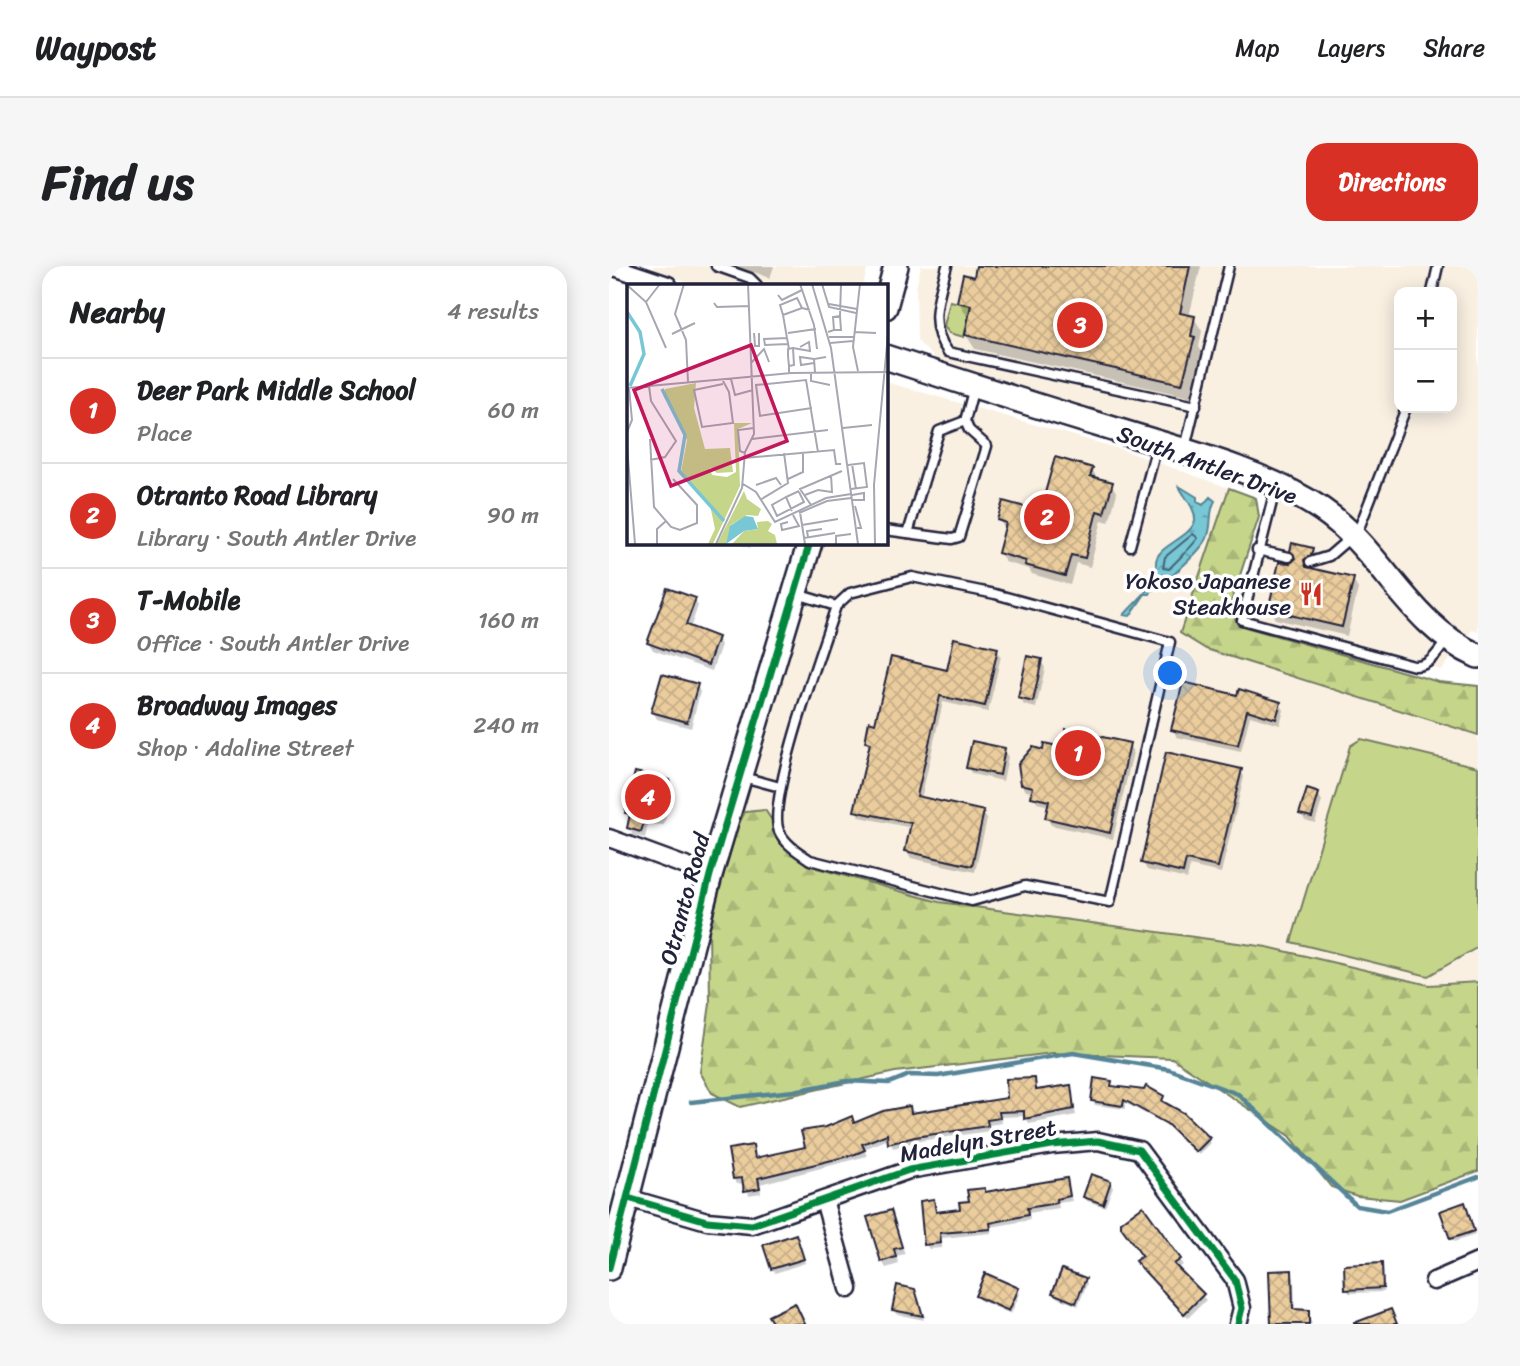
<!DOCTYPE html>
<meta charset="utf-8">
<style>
body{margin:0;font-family:Sriracha,sans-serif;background:#f6f6f6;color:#202124}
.controls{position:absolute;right:21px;top:21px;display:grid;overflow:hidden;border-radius:14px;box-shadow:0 4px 18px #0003}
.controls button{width:63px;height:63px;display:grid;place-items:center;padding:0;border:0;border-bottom:2px solid #e0e0e0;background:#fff;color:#202124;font:35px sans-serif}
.you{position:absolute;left:562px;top:408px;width:24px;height:24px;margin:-18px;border:5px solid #fff;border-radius:50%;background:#1a73e8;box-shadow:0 0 0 10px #1a73e833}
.badge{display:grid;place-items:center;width:46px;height:46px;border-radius:50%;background:#d93025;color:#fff;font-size:23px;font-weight:700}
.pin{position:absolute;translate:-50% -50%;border:4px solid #fff;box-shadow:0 2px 7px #0006}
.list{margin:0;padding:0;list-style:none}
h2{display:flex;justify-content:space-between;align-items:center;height:91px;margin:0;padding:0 28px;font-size:30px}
h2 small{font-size:23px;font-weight:400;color:#757577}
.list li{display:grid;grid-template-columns:46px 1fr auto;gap:21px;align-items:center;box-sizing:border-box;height:105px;padding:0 28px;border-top:2px solid #e0e0e0}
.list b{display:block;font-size:26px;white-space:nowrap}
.list p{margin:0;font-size:23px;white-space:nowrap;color:#757577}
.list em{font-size:23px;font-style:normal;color:#757577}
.map{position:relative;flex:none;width:869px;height:1058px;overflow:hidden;border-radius:21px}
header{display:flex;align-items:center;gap:42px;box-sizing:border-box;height:98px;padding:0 35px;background:#fff;border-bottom:2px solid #e0e0e0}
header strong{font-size:33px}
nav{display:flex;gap:38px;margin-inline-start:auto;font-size:24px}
.intro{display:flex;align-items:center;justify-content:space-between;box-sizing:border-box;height:168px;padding:0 42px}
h1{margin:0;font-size:49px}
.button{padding:18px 32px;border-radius:21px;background:#d93025;color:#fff;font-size:24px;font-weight:700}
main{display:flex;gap:42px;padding:0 42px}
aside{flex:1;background:#fff;border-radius:21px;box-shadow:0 4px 18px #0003}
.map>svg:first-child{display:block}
.built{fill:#f9f0e2;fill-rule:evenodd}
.forest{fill:url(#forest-firs);stroke:#747c62;stroke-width:2}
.garden{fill:#c5d68a;stroke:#747c62;stroke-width:2}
.water{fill:url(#water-ripples);stroke:#568597;stroke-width:2}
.shadow{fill:#0003}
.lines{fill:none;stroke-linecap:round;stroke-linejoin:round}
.shore{stroke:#446478;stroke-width:2}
.stream{stroke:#568597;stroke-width:4.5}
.building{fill:url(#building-cross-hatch);stroke:#22223b;stroke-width:2}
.lane-casing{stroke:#22223b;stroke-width:13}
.street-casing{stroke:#22223b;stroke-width:21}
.secondary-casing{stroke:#22223b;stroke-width:28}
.lane{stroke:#fff;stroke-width:8}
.street{stroke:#fff;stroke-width:16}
.secondary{stroke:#fff;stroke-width:23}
.cycleway-casing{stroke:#fff;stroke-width:11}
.cycleway{stroke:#00873e;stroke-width:7}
.labels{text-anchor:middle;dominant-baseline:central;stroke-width:7;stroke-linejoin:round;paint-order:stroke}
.street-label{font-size:23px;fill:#22223b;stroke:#fff}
.poi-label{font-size:23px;fill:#22223b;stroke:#fff;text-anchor:end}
.inset-river{fill:none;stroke:#78c7d4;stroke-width:3.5}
.inset-road{fill:none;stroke:#a7a7b1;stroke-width:2}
.view{fill:#c2185b;fill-opacity:0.15;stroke:#c2185b;stroke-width:3.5}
.inset-edge{fill:none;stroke:#22223b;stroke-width:3.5}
</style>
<header>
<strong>Waypost</strong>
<nav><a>Map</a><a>Layers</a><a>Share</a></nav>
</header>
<div class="intro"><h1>Find us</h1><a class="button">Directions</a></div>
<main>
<aside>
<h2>Nearby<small>4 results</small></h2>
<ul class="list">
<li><span class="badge">1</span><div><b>Deer Park Middle School</b><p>Place</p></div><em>60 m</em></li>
<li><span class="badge">2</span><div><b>Otranto Road Library</b><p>Library · South Antler Drive</p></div><em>90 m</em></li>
<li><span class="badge">3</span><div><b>T-Mobile</b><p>Office · South Antler Drive</p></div><em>160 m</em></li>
<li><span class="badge">4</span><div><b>Broadway Images</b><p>Shop · Adaline Street</p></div><em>240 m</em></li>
</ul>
</aside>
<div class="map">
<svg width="869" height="1058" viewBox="0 0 869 1058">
<defs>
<pattern id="forest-firs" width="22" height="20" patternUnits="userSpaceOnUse" patternTransform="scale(1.75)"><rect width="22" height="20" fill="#c5d68a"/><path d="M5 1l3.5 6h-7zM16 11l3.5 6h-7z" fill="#a9b778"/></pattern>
<pattern id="water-ripples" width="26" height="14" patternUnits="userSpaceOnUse" patternTransform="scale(1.75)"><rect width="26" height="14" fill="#78c7d4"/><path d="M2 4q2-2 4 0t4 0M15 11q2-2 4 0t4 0" fill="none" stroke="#62a1ad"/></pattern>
<pattern id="building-cross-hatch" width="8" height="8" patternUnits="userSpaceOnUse" patternTransform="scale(1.75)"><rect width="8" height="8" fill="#eacc9d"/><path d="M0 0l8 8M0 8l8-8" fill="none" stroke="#c8af88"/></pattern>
</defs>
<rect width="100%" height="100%" fill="#fff"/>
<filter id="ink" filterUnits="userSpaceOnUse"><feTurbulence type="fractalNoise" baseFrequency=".0143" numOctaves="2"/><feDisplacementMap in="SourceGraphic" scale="14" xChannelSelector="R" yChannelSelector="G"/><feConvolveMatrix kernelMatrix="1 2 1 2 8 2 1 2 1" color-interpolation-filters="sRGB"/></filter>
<g filter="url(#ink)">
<g class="built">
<polygon points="45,0 259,0 254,19 84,19 60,10 43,14"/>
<path d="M312 0H869V366L863 364 833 404 634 358 629 352V334L664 209 330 96 308 75 307 21ZM790 26H843V142H790Z"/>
<polygon points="277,116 511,183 620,222 571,367 597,383 869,469 869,716 820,719 658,681 330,636 208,602 173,569 156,544 136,546 122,539 201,277 276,276"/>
</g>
<g class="forest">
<polygon points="620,222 647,232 650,251 621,340 629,359 830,416 869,420 869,469 597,383 571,367"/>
<polygon points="156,544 173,569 208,602 330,636 658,681 820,719 869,716 869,905 791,934 748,930 722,921 681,870 563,792 444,787 286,806 131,841 103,827 91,806 101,738 100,659 129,559 136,546"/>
</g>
<g class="garden">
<polygon points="341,35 362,39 355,71 340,67 335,60"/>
<polygon points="752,473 869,501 869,681 819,710 682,676 741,480"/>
</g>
<path class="water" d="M570 220 588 231V236L594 239 601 231 606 235C599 246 604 259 598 272 593 284 573 300 563 310L550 309 541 328H536L521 350 515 349C525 337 540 326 546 312 550 302 543 296 551 287 559 277 584 268 586 254 587 243 574 229 570 220Z"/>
<g class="shadow">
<polygon points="123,0 165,0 161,12 145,6 143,12 127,7"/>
<polygon points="369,0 592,0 580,51 585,52 593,65 590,81 593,86 581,131 366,83 357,69 362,51 358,50 350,36 366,13"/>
<polygon points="483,203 488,212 502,218 508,227 500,256 493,254 481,301 467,297 461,319 423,308 420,303 396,296 391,287 396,263 390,254 432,247"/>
<polygon points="126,276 143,276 141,282"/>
<polygon points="703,283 708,292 707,298 699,304 744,314 749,323 738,370 666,353 661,343 682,299"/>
<polygon points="85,333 89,340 81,363 108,372 112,379 103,405 44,384 40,377"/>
<polygon points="388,384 392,390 379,446 334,436 312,533 374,547 378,553 366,606 302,592 298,585 303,562 251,551 247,544 261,483 257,476 267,459 339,406"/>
<polygon points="432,395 436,402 427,442 415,439 411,432"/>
<polygon points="88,419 91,426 82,462 48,453 44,446"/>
<polygon points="630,431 671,438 675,444 671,459 641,450 632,485 568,471 564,464"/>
<polygon points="520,479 524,486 504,573 442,559 438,552 440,540 428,537 425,526 417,525 413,518 435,486"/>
<polygon points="395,484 399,491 394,515 363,508 359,502"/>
<polygon points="632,504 635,511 612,607 581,600 578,613 538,604 534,597"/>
<polygon points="60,516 64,523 55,559 39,558 36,572 23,569 18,547"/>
<polygon points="709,528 713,535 706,557 696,554 692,548"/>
<polygon points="425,814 429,826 461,821 467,849 420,858 417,850 392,851 393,857 380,859 381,865 310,875 284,882 280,873 255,883 258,890 151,918 152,927 140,929 136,917 128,918 125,913 143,881 147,893 199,883 245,858 300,842 304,849 400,833"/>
<polygon points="502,816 504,821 553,832 555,838 602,877 590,889 563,862 516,837 516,843 486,839 484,835"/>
<polygon points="457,914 463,935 449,937 450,942 420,947 421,954 382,961 383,967 333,972 333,982 320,983 317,979 324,935 328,947 353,945 375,923 377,928"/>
<polygon points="501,917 504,921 496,941 478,935 476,931"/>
<polygon points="857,943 866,969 845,976 842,972"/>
<polygon points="281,946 296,988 287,990 290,998 277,1002 273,995"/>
<polygon points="189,974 196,997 166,1007 156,980"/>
<polygon points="571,994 574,999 568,1003 597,1034 579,1052 531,1001"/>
<polygon points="772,999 775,1026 740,1027 738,1023"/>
<polygon points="682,1006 685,1012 686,1045 699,1046 703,1058 663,1058"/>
<polygon points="476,1014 478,1018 469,1040 447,1031 445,1027"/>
<polygon points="409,1024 411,1028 402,1048 370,1034 368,1030"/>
<polygon points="307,1029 315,1054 287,1048 285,1044"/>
<polygon points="869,1052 869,1058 859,1058 862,1056"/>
</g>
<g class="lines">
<path class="shore" d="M584 268 589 272C581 283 570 292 560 303L554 302 556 291Z"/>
<polyline class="stream" points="82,836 185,825 237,815 280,817 300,809 329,810 464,787 560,803 629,828 748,940 778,945 869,911"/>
</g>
<g class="building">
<polygon points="367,0 581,0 571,47 586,50 582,70 586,71 573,118 356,69 362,39 348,36 354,8 365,11"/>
<polygon points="446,191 484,202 481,210 504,216 495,247 488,245 476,292 462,289 456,310 416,299 417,295 389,287 397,257 388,254 394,235 431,245"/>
<polygon points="683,277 704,282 702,289 695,294 697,301 745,312 733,361 659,344 670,296 681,297 686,293 681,285"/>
<polygon points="58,322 87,332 77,359 109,371 99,399 38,377"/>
<polygon points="345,372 389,382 376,440 331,430 308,530 375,545 363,600 296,585 302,557 245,545 261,477 256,476 260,455 266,457 282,391 338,404"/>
<polygon points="418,390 433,393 424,436 409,432"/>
<polygon points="53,408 89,418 78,456 42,446"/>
<polygon points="574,416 628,429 630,423 672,436 667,453 638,444 629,479 605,474 562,464"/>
<polygon points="457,463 521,477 501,567 436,552 440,535 422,531 424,521 412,518 409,498 424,481 434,484 435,477 453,481"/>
<polygon points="363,475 396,482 391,509 357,502"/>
<polygon points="557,486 633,503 609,601 577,594 574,607 532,597"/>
<polygon points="26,506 61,514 52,552 36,552 32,566 18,562 21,548 16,547"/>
<polygon points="698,523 710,527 703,551 690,548"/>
<polygon points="426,812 427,824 462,819 465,843 415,853 415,845 390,846 391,852 378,854 379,860 306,871 279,878 278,868 253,878 256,884 244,889 149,912 151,922 135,925 133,912 124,913 119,883 144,879 146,892 196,881 192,865 217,861 243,850 245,857 274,845 301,840 302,847 398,832 397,813"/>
<polygon points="485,812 503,815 502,820 535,824 537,820 555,830 553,835 575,847 601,872 587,886 558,858 515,834 514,840 482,835"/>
<polygon points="482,908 502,915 494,938 474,931"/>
<polygon points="458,912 461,930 447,933 448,937 418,942 419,949 381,957 382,963 331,967 332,977 315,979 311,935 325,933 327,946 351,943 350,936 360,935 358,924 376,922 376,926"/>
<polygon points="856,936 865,965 841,973 831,945"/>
<polygon points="534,940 572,993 565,998 595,1028 575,1048 526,995 533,990 512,961 512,956"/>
<polygon points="282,944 293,981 285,983 287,991 272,996 258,951"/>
<polygon points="187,968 195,993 162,1003 154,979"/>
<polygon points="773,997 774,1022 736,1024 735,999"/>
<polygon points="453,1003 477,1012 467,1037 443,1027"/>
<polygon points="683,1004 684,1043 700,1044 700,1058 662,1058 660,1005"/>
<polygon points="376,1007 410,1022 400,1045 366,1030"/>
<polygon points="288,1019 306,1023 314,1050 283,1044"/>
<polygon points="186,1037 196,1058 164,1058 159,1050"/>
<polygon points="782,1043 788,1058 745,1058 745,1057"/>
</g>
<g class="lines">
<g class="lane-casing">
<g id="lane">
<polyline points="107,0 141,12 148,19"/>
<path d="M338 0C330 31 318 58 339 86L587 140"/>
<polyline points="823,26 829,0"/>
<polyline points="576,182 620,0"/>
<path d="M667 220 633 354 805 400C822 401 829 385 839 373"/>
<polyline points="276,264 343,273 350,271 378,180 360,164 356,155 365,121"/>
<polyline points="299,267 330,165 356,155"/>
<polyline points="747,270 797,142"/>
<polyline points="521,280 548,180"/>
<polyline points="648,284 680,291"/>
<polyline points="701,296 720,290 742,271"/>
<path d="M303 311 386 328 561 376 501 636 416 620 363 635 201 594C189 586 176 578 170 565 157 534 215 378 227 340L241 327Z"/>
<polyline points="188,328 227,340"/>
<polyline points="134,511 171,521"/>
</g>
</g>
<g class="street-casing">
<g id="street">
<polyline points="2,0 59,19"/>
<polyline points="0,572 101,609"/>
<polyline points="19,932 98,955 143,959 300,904 443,879 489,875 530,884 626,1014 633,1042 629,1058"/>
<polyline points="215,934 240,1023"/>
<polyline points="825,1015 869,996"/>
</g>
</g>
<g class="secondary-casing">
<g id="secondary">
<polyline points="276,41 287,0"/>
<path d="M276 91C352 116 428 140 504 163 571 184 653 204 712 243 773 284 799 359 869 390"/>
<polyline points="0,1002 101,609 201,276"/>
</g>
</g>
<use href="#lane" class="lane"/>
<use href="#street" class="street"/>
<use href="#secondary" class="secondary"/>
<g class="cycleway-casing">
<g id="cycleway">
<polyline points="19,932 98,955 143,959 300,904 443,879 489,875 530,884 626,1014 633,1042 629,1058"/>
<polyline points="0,1002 101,609 201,276"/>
</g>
</g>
<use href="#cycleway" class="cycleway"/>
</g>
</g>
<defs>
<g id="restaurant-bare" transform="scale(1.89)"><path d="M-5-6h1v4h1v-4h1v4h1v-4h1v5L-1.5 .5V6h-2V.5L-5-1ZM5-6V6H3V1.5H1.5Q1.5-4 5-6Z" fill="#c8321e" stroke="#fff" stroke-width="2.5" paint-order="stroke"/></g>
</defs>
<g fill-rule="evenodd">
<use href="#restaurant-bare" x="702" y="328"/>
</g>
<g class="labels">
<g class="street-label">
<text transform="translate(598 199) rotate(20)">South Antler Drive</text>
<text transform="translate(76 633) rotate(-75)">Otranto Road</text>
<text transform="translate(369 875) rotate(-10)">Madelyn Street</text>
</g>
<g class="poi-label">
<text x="682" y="315">Yokoso Japanese<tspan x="682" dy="26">Steakhouse</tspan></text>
</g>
</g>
<g transform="translate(18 18)">
<rect width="261" height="261" fill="#fff"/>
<path d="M69 99 67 124 85 191 100 193 109 188 107 139H125L111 145 113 202 86 260H81L88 245 83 221 54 188 60 156 36 111 38 105ZM117 207 120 215 134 225 131 232 120 231 104 241 99 260H90ZM141 237 145 240 141 247 148 251 150 260H105L117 247 131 245 130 238Z" fill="#c5d68a"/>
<path d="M103 164 106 188 90 189 80 181 78 165Z" fill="#c5d68a"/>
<path d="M118 232 126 233 131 245 117 247 99 260 103 242Z" fill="#78c7d4"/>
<path class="inset-river" d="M0 28 13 48 17 70 3 102M35 105 58 151 52 187 97 237"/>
<path class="inset-road" d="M57 0 48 30 59 56 61 98M173 0 187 41 190 65M185 0 204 64 231 260M195 0 202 23 229 29M0 1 19 18 39 64M151 11 155 16 175 6M19 18 33 0M87 19 90 23 122 22M202 20 230 25M156 31 153 21 170 14 175 24M207 46H214L213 32M201 48 207 46 206 33 213 32 214 0M227 48 249 49M127 49 128 62H132V49M161 49 189 45M45 50 68 39M202 53H227M160 54 156 31 175 24 183 26M203 59 226 57M161 60 138 61 137 55 160 54 162 65M166 64 183 67 182 58 173 63M187 75 173 73 174 81 187 79M124 79 137 65 142 78M162 82 167 81 166 64 161 65V72L162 82V89M231 87 226 63 233 0M184 88V97L203 101M188 88 187 75 199 73M95 95 102 108 106 139 75 143 67 106 96 100M104 95 108 111 126 106M22 102 24 117 49 157 38 173 23 176M0 104 164 89 261 88M132 132 185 124M133 132 129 101 179 96 191 168M216 144 245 141M0 148 5 136 2 104M23 155 27 223 44 243 53 246 70 239V221L46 195M125 155 201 146M0 162 8 260M118 169 113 167 111 146 127 144M117 174 207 166 209 180H214M225 180 229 205M221 181 237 179 240 203 224 205M161 195 176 188V169M116 200 129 208 148 238 199 214 224 210M129 201 149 194 154 201M178 211 191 206 205 208 204 191M225 211 237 209V216H226M159 213 145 221 150 232 177 218 172 208M133 216 161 199 157 169M184 221 173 205 215 187M228 222 234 244H230M165 227 159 213 172 207M173 228 178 260M172 229 200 217 224 214M161 238 154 240 155 246 172 242 166 231M175 241 211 235M181 253 180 247 195 245M177 254 208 249M30 260V245L39 237M89 260 115 204 118 168 127 150 121 0M209 260V252L224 250M248 260 247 201 261 50"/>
<path class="view" d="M124 61 160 157 44 202 7 106Z"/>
<rect width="261" height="261" class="inset-edge"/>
</g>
</svg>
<div class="controls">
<button>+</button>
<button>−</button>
</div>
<div class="you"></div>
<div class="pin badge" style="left:469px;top:487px">1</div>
<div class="pin badge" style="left:438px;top:251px">2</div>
<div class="pin badge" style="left:471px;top:59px">3</div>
<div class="pin badge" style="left:39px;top:531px">4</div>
</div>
</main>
